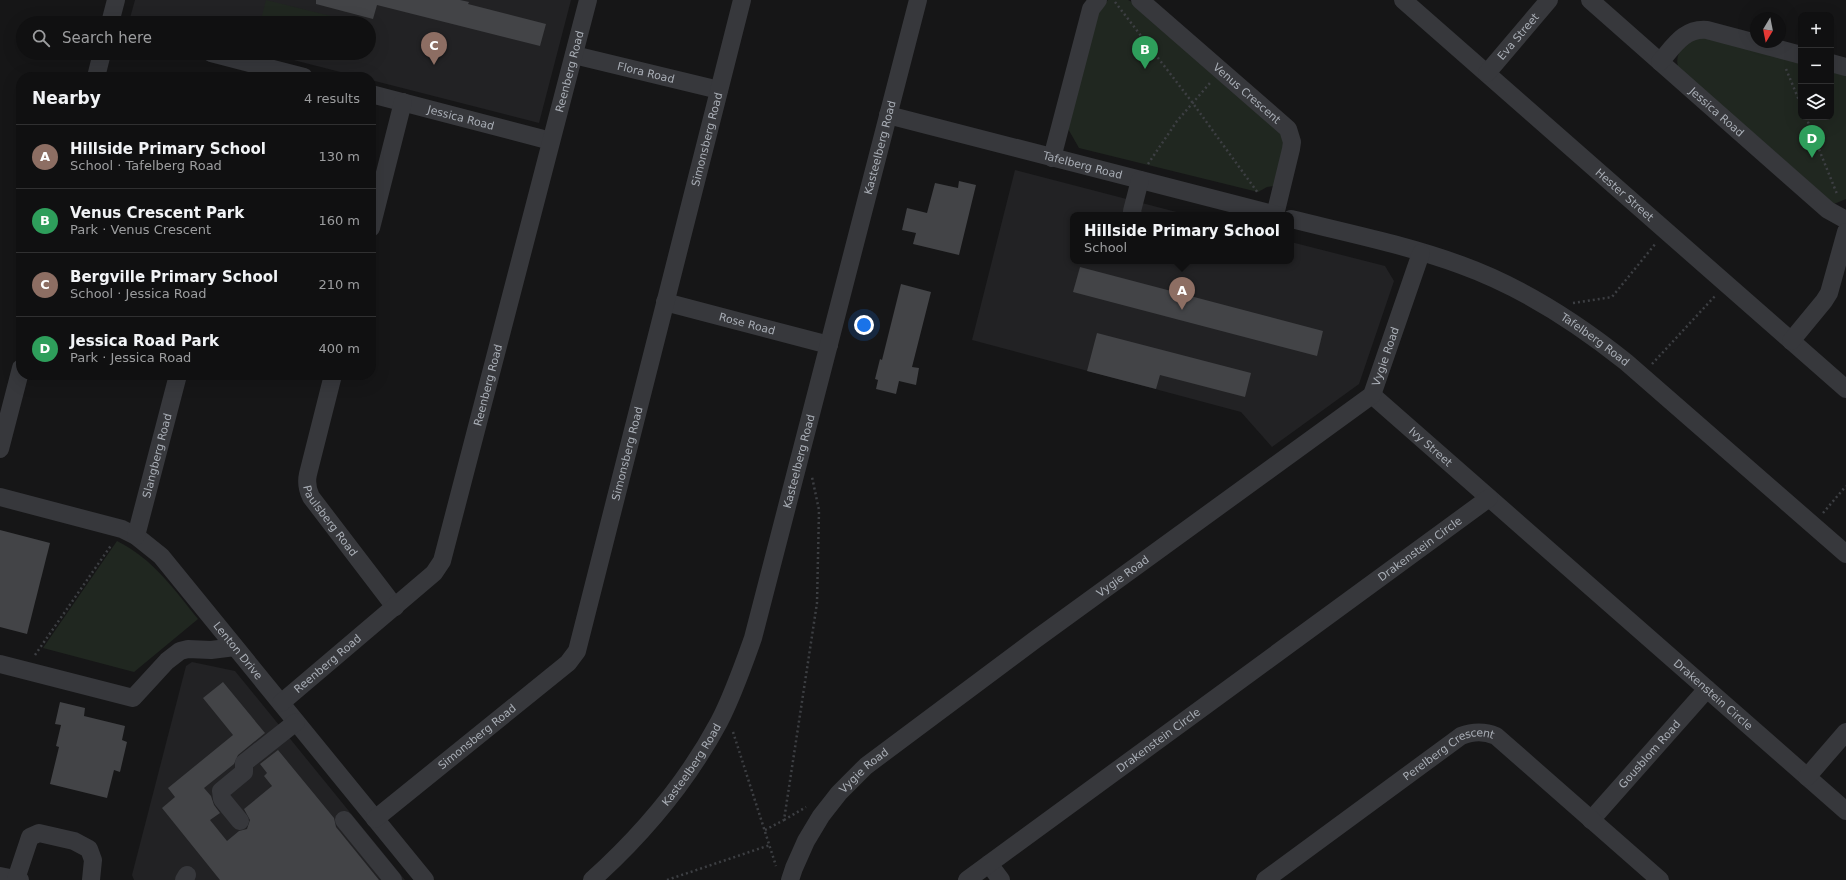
<!DOCTYPE html>
<meta charset="utf-8">
<style>
body{margin:0;font-family:"DejaVu Sans",sans-serif;background:#1e1e1f;color:#f1f3f6}
.controls{position:absolute;right:12px;top:12px;display:grid;overflow:hidden;border-radius:8px;box-shadow:0 4px 16px #0002}
.controls button{width:36px;height:36px;display:grid;place-items:center;padding:0;border:0;border-bottom:1px solid #303031;background:#101011;color:#f1f3f6;font:20px sans-serif}
.compass{position:absolute;left:1750px;top:12px;width:36px;height:36px;border-radius:50%;background:#101011;box-shadow:0 4px 16px #0002;rotate:190deg}
.you{position:absolute;left:864px;top:325px;width:14px;height:14px;margin:-10px;border:3px solid #fff;border-radius:50%;background:#1a73e8;box-shadow:0 0 0 6px #1a73e833}
.badge{display:grid;place-items:center;width:26px;height:26px;border-radius:50%;background:#b45309;color:#fff;font-size:13px;font-weight:700}
.pin{position:absolute;translate:-50% -33px;filter:drop-shadow(0 1px 2px #0008)}
.pin::after{content:'';position:absolute;top:21px;width:14px;height:12px;background:inherit;clip-path:polygon(0 0,100% 0,50% 100%)}
.popup{position:absolute;left:1070px;top:212px;width:224px;height:52px;box-sizing:border-box;display:grid;place-content:center;border-radius:8px;background:#101011;filter:drop-shadow(0 1px 3px #0005);font-size:13px;white-space:nowrap;color:#9c9d9f}
.popup b{font-size:15px;color:#f1f3f6}
.popup::after{content:'';position:absolute;left:50%;top:100%;margin-left:-8px;border:8px solid transparent;border-top-color:#101011}
.list{margin:0;padding:0;list-style:none}
h2{display:flex;justify-content:space-between;align-items:center;height:52px;margin:0;padding:0 16px;font-size:17px}
h2 small{font-size:13px;font-weight:400;color:#9c9d9f}
.list li{display:grid;grid-template-columns:26px 1fr auto;gap:12px;align-items:center;box-sizing:border-box;height:64px;padding:0 16px;border-top:1px solid #303031}
.list b{display:block;font-size:15px;white-space:nowrap}
.list p{margin:0;font-size:13px;white-space:nowrap;color:#9c9d9f}
.list em{font-size:13px;font-style:normal;color:#9c9d9f}
.icon{flex:none;width:22px;height:22px;fill:none;stroke:currentColor;stroke-width:2;stroke-linecap:round;stroke-linejoin:round}
.map{position:relative;flex:none;width:1846px;height:880px;overflow:hidden}
.search{position:absolute;background:#101011;box-shadow:0 4px 16px #0002;left:16px;top:16px;width:360px;height:44px;display:flex;align-items:center;gap:10px;box-sizing:border-box;padding:0 14px;border-radius:22px;color:#9c9d9f;font-size:15px}
.panel{position:absolute;background:#101011;box-shadow:0 4px 16px #0002;left:16px;top:72px;width:360px;height:308px;border-radius:16px}
.map>svg:first-child{display:block}
.built{fill:#222224}
.green{fill:#202720}
.building{fill:#434447}
.lines{fill:none;stroke-linecap:round;stroke-linejoin:round}
.path{stroke:#3d3f43;stroke-width:2.5;stroke-dasharray:2 3;stroke-linecap:butt}
.minor{stroke:#37383c;stroke-width:18}
.labels{text-anchor:middle;dominant-baseline:central;stroke-width:4;stroke-linejoin:round;paint-order:stroke}
.street-label{font-size:11px;fill:#a9aeb6;stroke:#111112}
</style>
<div class="map">
<svg width="1846" height="880" viewBox="0 0 1846 880">
<rect width="100%" height="100%" fill="#161617"/>
<g class="built">
<polygon points="135,0 571,0 539,123 371,80 371,77 360,77 266,53 369,53 369,23 148,23 130,18"/>
<polygon points="1015,170 1188,215 1073,215 1073,261 1291,261 1291,242 1385,266 1394,281 1359,384 1272,447 1241,412 972,340"/>
<polygon points="192,662 235,671 405,880 134,880 132,875 186,666"/>
</g>
<g class="green">
<polygon points="266,0 351,21 351,23 260,23"/>
<polygon points="1108,0 1128,0 1132,2 1280,132 1284,142 1274,186 1267,187 1258,192 1079,148 1067,127 1098,11"/>
<path d="M1697 36 1801 61V117H1831V69L1846 73V199L1834 204 1678 67C1674 51 1686 45 1697 36Z"/>
<path d="M117 541C153 559 173 588 198 619L134 672 43 648Z"/>
</g>
<g class="building">
<polygon points="316,0 460,0 469,2 468,4 546,24 540,46 377,5 373,19 316,4"/>
<polygon points="959,181 976,185 959,255 913,244 916,233 902,230 907,208 927,213 935,183 958,188"/>
<polygon points="1080,267 1323,331 1317,356 1073,292"/>
<polygon points="901,284 931,292 912,367 919,368 916,385 899,381 896,394 876,389 878,380 875,379 880,359 882,360"/>
<polygon points="1097,333 1251,373 1245,397 1160,375 1156,389 1087,371"/>
<polygon points="0,530 50,543 27,634 0,627"/>
<polygon points="223,682 265,733 238,755 234,764 204,788 211,796 214,805 220,813 210,820 227,841 239,831 247,829 250,820 244,809 272,786 264,776 267,773 260,764 278,750 334,818 336,827 379,880 220,880 162,808 175,797 168,788 233,735 203,698"/>
<polygon points="60,702 85,708 84,716 125,726 122,740 127,742 120,772 114,770 107,798 50,784 59,747 56,746 61,725 55,724"/>
</g>
<g class="lines">
<g class="path">
<polyline points="1115,2 1192,102 1258,193"/>
<polyline points="1786,69 1801,105"/>
<polyline points="1806,117 1837,194"/>
<polyline points="1148,164 1177,121 1210,83"/>
<polyline points="1573,303 1612,297 1656,243"/>
<polyline points="1652,364 1715,296"/>
<polyline points="1823,513 1846,486"/>
<polyline points="35,655 112,544"/>
<polyline points="733,732 776,866"/>
<polyline points="784,820 806,807"/>
<polyline points="765,830 784,820 817,603 819,510 812,477"/>
<polyline points="667,880 770,845"/>
</g>
<g class="minor">
<path id="s1" d="M1140 0 1288 129 1292 142 1291 149 1275 215"/>
<path id="s2" d="M1403 0 1846 389"/>
<path id="s3" d="M1590 0 1828 210 1846 220"/>
<polyline points="110,23 116,0"/>
<polyline points="211,53 304,77"/>
<path id="s4" d="M574 55 719 90"/>
<path d="M1660 62C1674 46 1684 28 1707 30L1801 55"/>
<polyline points="1831,63 1846,67"/>
<path id="s5" d="M1487 73 1549 0"/>
<polyline points="96,77 102,53"/>
<path id="s6" d="M371 94 551 141"/>
<path id="s7" d="M888 115 1277 215"/>
<polyline points="1052,158 1091,9 1098,0"/>
<polyline points="1133,215 1132,211 1140,180"/>
<path id="s8" d="M1291 219C1348 233 1406 245 1461 265 1522 287 1576 322 1626 362L1846 554"/>
<polyline points="371,228 403,102"/>
<path id="s9" d="M665 302 829 345"/>
<polyline points="1791,341 1824,301 1829,293 1846,232"/>
<path id="s10" d="M333 375 308 474C306 483 307 489 311 497L395 607"/>
<path id="s11" d="M1372 395 1846 811"/>
<polyline points="0,449 21,368"/>
<path id="s12" d="M0 497 122 529 136 536 161 556 425 880"/>
<path id="s13" d="M136 536 178 375"/>
<polyline points="0,664 133,698 167,661 180,651 188,649 211,650 235,647"/>
<path id="s14" d="M281 703 427 579 434 573 442 561 588 0"/>
<polyline points="1807,777 1846,732"/>
<path id="s15" d="M375 819 568 663 577 651 742 0"/>
<polyline points="344,820 393,880"/>
<path id="s16" d="M1591 820 1707 689"/>
<polyline points="240,821 222,799 221,791 244,772 244,763 296,722"/>
<polyline points="989,864 1001,880"/>
<polyline points="0,876 20,880"/>
<polyline points="16,879 30,837 39,833 74,841 89,849 93,860 91,880"/>
<polyline points="184,880 187,875"/>
<path id="s17" d="M592 880C642 835 687 782 719 722 733 695 743 666 753 638L918 0"/>
<path id="s18" d="M790 880 794 868 806 841 821 816 839 793 866 766 1036 639 1372 395 1421 253"/>
<path id="s19" d="M967 880 1489 498"/>
<path id="s20" d="M1265 880 1461 736C1474 731 1484 731 1496 736L1660 880"/>
</g>
</g>
<g class="labels">
<g class="street-label">
<text stroke="none"><textPath href="#s5" startOffset="48">Eva Street</textPath></text>
<text stroke="none"><textPath href="#s14" startOffset="721">Reenberg Road</textPath></text>
<text stroke="none"><textPath href="#s4" startOffset="74">Flora Road</textPath></text>
<text stroke="none"><textPath href="#s1" startOffset="142">Venus Crescent</textPath></text>
<text stroke="none"><textPath href="#s3" startOffset="169">Jessica Road</textPath></text>
<text stroke="none"><textPath href="#s6" startOffset="93">Jessica Road</textPath></text>
<text stroke="none"><textPath href="#s15" startOffset="791">Simonsberg Road</textPath></text>
<text stroke="none"><textPath href="#s17" startOffset="801">Kasteelberg Road</textPath></text>
<text stroke="none"><textPath href="#s7" startOffset="201">Tafelberg Road</textPath></text>
<text stroke="none"><textPath href="#s2" startOffset="295">Hester Street</textPath></text>
<text stroke="none"><textPath href="#s9" startOffset="85">Rose Road</textPath></text>
<text stroke="none"><textPath href="#s8" startOffset="330">Tafelberg Road</textPath></text>
<text stroke="none"><textPath href="#s18" startOffset="807">Vygie Road</textPath></text>
<text stroke="none"><textPath href="#s14" startOffset="397">Reenberg Road</textPath></text>
<text stroke="none"><textPath href="#s11" startOffset="78">Ivy Street</textPath></text>
<text stroke="none"><textPath href="#s15" startOffset="467">Simonsberg Road</textPath></text>
<text stroke="none"><textPath href="#s13" startOffset="83">Slangberg Road</textPath></text>
<text stroke="none"><textPath href="#s17" startOffset="477">Kasteelberg Road</textPath></text>
<text stroke="none"><textPath href="#s10" startOffset="156">Paulsberg Road</textPath></text>
<text stroke="none"><textPath href="#s19" startOffset="561">Drakenstein Circle</textPath></text>
<text stroke="none"><textPath href="#s18" startOffset="458">Vygie Road</textPath></text>
<text stroke="none"><textPath href="#s12" startOffset="296">Lenton Drive</textPath></text>
<text stroke="none"><textPath href="#s14" startOffset="61">Reenberg Road</textPath></text>
<text stroke="none"><textPath href="#s11" startOffset="454">Drakenstein Circle</textPath></text>
<text stroke="none"><textPath href="#s15" startOffset="131">Simonsberg Road</textPath></text>
<text stroke="none"><textPath href="#s19" startOffset="237">Drakenstein Circle</textPath></text>
<text stroke="none"><textPath href="#s16" startOffset="88">Gousblom Road</textPath></text>
<text stroke="none"><textPath href="#s20" startOffset="225">Perelberg Crescent</textPath></text>
<text stroke="none"><textPath href="#s17" startOffset="153">Kasteelberg Road</textPath></text>
<text stroke="none"><textPath href="#s18" startOffset="134">Vygie Road</textPath></text>
</g>
</g>
</svg>
<div class="controls">
<button>+</button>
<button>−</button>
<button><svg class="icon" aria-label="layers" viewBox="0 0 24 24"><path d="M12 4l9 5-9 5-9-5zM3 14l9 5 9-5"/></svg></button>
</div>
<svg class="compass" viewBox="-18 -18 36 36"><path d="M0-13l5 13h-10z" fill="#e53935"/><path d="M0 13l5-13h-10z" fill="#9c9d9f"/></svg>
<div class="you"></div>
<div class="pin badge" style="left:1182px;top:310px;background:#8d6e63">A</div>
<div class="popup"><b>Hillside Primary School</b>School</div>
<div class="pin badge" style="left:1145px;top:69px;background:#2e9e5b">B</div>
<div class="pin badge" style="left:434px;top:65px;background:#8d6e63">C</div>
<div class="pin badge" style="left:1812px;top:158px;background:#2e9e5b">D</div>
<div class="search"><svg class="icon" aria-label="search" viewBox="0 0 24 24"><circle cx="10" cy="10" r="6"/><path d="M15 15l6 6"/></svg>Search here</div>
<section class="panel">
<h2>Nearby<small>4 results</small></h2>
<ul class="list">
<li><span class="badge" style="background:#8d6e63">A</span><div><b>Hillside Primary School</b><p>School · Tafelberg Road</p></div><em>130 m</em></li>
<li><span class="badge" style="background:#2e9e5b">B</span><div><b>Venus Crescent Park</b><p>Park · Venus Crescent</p></div><em>160 m</em></li>
<li><span class="badge" style="background:#8d6e63">C</span><div><b>Bergville Primary School</b><p>School · Jessica Road</p></div><em>210 m</em></li>
<li><span class="badge" style="background:#2e9e5b">D</span><div><b>Jessica Road Park</b><p>Park · Jessica Road</p></div><em>400 m</em></li>
</ul>
</section>
</div>
